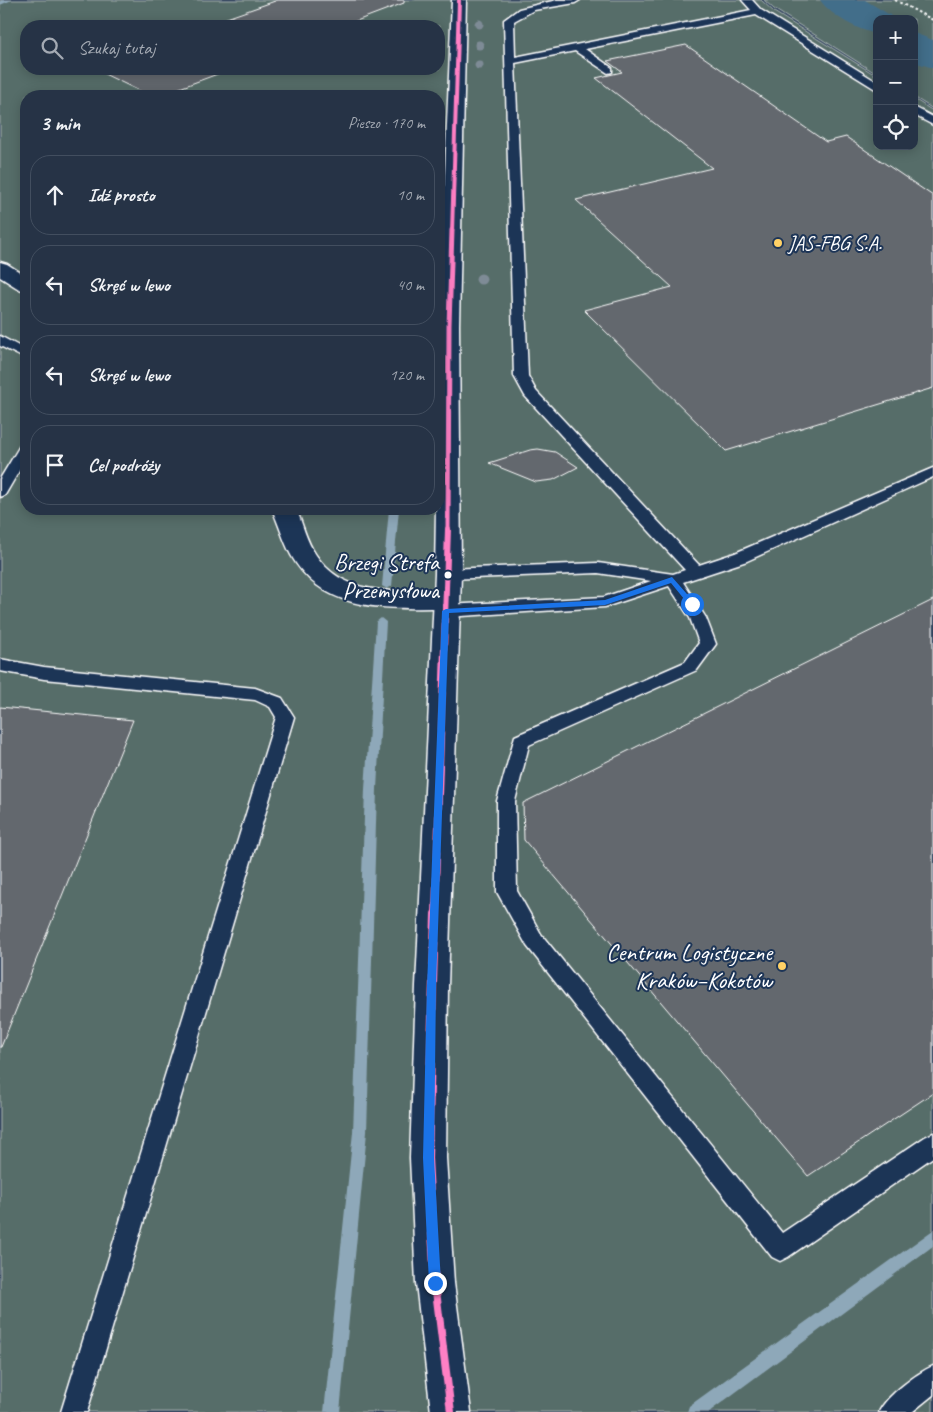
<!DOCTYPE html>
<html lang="pl">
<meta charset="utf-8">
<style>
body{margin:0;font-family:Caveat,sans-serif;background:#2e3b4d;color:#f1f3f6}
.controls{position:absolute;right:15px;top:15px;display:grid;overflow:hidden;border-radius:10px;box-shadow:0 2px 12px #0003}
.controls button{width:45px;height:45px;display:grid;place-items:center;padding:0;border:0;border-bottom:1px solid #424e5f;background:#263346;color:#f1f3f6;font:25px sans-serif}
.stop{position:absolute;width:15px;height:15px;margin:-11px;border:4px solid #1a73e8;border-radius:50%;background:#fff}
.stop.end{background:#1a73e8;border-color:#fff;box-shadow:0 1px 5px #0008}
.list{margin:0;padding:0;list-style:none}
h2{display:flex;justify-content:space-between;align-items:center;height:65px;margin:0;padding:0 20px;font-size:21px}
h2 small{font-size:16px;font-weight:400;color:#a4aab3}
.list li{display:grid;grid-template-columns:32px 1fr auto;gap:15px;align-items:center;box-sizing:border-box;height:80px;margin:0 10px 10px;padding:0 10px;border:1px solid #424e5f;border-radius:20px}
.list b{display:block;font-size:19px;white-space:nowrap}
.list em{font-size:16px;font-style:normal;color:#a4aab3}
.icon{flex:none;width:28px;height:28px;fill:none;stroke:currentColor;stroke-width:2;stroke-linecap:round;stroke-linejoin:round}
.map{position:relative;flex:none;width:933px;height:1412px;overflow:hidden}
.search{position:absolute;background:#263346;box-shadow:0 2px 12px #0003;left:20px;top:20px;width:425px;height:55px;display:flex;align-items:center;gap:12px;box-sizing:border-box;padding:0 18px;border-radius:20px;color:#a4aab3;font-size:19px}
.panel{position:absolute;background:#263346;box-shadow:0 2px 12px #0003;left:20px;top:90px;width:425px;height:425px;border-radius:20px}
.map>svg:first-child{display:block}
.green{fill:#576d69;stroke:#abb6b4;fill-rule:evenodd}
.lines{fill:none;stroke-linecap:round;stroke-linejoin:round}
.stream{fill:#8ea8b9;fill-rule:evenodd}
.river{fill:#436e8a;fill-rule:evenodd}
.building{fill:#64676e;stroke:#fff}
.lane-casing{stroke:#fff;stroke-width:3}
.street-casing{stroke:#fff;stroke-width:3}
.secondary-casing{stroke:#fff;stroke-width:3}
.path{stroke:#fff;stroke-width:2;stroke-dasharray:2.5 2.5;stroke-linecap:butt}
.lane{fill:#1d3557;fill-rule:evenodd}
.street{fill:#1d3557;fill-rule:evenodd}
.secondary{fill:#1d3557;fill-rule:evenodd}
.bus-1-far3-casing{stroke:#1d3557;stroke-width:6}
.bus-1-far2-casing{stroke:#1d3557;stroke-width:8}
.bus-1-far1-casing{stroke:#1d3557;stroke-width:10}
.bus-1-casing{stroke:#1d3557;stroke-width:12}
.bus-1-far3{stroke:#ff80c5;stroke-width:4}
.bus-1-far2{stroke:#ff80c5;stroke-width:5}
.bus-1-far1{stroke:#ff80c5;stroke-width:6}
.bus-1{stroke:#ff80c5;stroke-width:8}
.tree{fill:#7e8b96}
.route{fill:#1a73e8}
.poi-dot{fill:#ffd166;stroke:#1d3557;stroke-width:2}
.bus-dot{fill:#fff;stroke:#1d3557;stroke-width:2}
.labels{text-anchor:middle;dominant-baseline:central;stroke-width:4;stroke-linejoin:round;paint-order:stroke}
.far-poi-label{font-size:20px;fill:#fff;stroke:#1d3557;text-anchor:start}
.bus-label{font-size:23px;fill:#fff;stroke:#1d3557;text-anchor:end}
.poi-label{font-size:24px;fill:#fff;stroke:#1d3557;text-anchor:end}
</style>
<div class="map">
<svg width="933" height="1412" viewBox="0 0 933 1412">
<rect width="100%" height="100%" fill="#32445e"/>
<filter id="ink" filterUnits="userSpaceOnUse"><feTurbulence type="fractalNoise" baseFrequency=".02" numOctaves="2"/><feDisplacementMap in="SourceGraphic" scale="10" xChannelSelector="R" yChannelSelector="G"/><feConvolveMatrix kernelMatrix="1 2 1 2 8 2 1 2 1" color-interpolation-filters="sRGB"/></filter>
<g filter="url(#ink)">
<g class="green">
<path d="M0 0H761L774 12 877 76V146H914V99L933 111V1412H0ZM26 26H439V69H26ZM26 96H439V509H26Z"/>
<polygon points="764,0 933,0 933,109 914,97 914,19 877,19 877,74 774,9"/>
</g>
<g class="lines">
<g class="stream">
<polygon points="3,0 12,0 0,5 0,1"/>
<polygon points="389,509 399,509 392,586 387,589 382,586"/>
<polygon points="381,618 386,622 377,789 367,1132 340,1412 324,1412 353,1132 365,789 376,622"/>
<polygon points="933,1230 933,1246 709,1412 687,1412 689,1406"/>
</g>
<g class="river">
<path d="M820 0H865L890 15 893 19H877V34C858 30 832 17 820 0Z"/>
<polygon points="914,33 933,40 933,68 914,62"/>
</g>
</g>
<g class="building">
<polygon points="278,0 404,0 404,3 343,26 204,26"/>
<polygon points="686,45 826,142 846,137 933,196 933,388 726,451 584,310 672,287 576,200 712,168 596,78 622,72 607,61"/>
<polygon points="94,69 231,69 158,96 150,96"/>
<polygon points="538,449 555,452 578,467 553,480 536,482 489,463 530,450"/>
<polygon points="933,600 933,1093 808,1176 524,840 523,803"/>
<polygon points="0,707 133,720 1,1047 0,1047"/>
</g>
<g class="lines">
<g class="lane-casing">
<g id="lane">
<polygon points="557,0 580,0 575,3 534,10 514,21 515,57 751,10 742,0 752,0 761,10 877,82 877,90 756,15 585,49 612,68 612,72 608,73 575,51 515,63 528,376 536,391 699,565 735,553 933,468 933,477 747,561 683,582 706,618 716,644 697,670 529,745 515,801 517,891 541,934 782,1233 925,1137 933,1133 933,1157 788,1257 780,1261 772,1257 527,946 497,892 497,801 515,736 685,662 699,643 690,618 669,586 605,607 446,617 440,615 438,611 440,607 446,605 604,597 651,581 598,573 448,579 442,578 440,574 442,570 448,569 598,563 673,574 685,570 525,396 514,376 504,20 519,9"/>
<polygon points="914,107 933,117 933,125 914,115"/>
<polygon points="0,336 26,350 26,359 0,346"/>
<polygon points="26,443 26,459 5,495 0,497 0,479 21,444"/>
<polygon points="0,659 44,667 255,688 282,698 294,717 87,1412 61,1412 276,717 270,707 255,700 44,679 0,671"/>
<path d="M933 1366V1395L912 1412H879C886 1396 917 1373 933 1366Z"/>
</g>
</g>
<g class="street-casing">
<g id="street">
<polygon points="0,262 7,264 26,276 26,291 19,289 0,277"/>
<path d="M272 509H296C303 524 306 541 316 555 345 599 401 591 447 590L456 593 460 599 456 605 447 608C388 608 324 614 291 555 283 540 279 524 272 509Z"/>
</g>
</g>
<g class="secondary-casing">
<polygon id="secondary" points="452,0 466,0 459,325 461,574 448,986 446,1158 454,1283 471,1412 431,1412 416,1283 410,1158 416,986 435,574 436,509 439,509 439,325"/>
</g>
<polyline class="path" points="895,0 933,20"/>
<use href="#lane" class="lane"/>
<use href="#street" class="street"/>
<use href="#secondary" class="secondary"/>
<g class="bus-1-far3-casing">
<polyline id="bus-1-far3" points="452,232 459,0"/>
</g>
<g class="bus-1-far2-casing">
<polyline id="bus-1-far2" points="448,530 449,325 452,230"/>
</g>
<g class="bus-1-far1-casing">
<polyline id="bus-1-far1" points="435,915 448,529"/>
</g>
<g class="bus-1-casing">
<polyline id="bus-1" points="435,914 428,1158 435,1283 451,1412"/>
</g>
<use href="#bus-1-far3" class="bus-1-far3"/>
<use href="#bus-1-far2" class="bus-1-far2"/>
<use href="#bus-1-far1" class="bus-1-far1"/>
<use href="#bus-1" class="bus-1"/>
</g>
<g class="tree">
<circle cx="479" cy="24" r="4.5"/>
<circle cx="479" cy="45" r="4.5"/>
<circle cx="479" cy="65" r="4.5"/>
<circle cx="481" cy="279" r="5.5"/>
</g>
</g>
<polygon class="route" points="672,577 694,602 694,605 689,605 671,583 605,605 449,613 436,986 434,1158 441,1283 439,1287 435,1288 431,1287 429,1283 423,1158 427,986 442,611 446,609 605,600"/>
<g class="poi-dot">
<circle cx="778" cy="243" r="5"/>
<circle cx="782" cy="966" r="5"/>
</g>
<circle class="bus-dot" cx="448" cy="575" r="4.5"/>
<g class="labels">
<g class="far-poi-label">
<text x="788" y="243">JAS-FBG S.A.</text>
</g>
<g class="bus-label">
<text x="439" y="562">Brzegi Strefa<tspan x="439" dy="28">Przemysłowa</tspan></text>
</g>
<g class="poi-label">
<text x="772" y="952">Centrum Logistyczne<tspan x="772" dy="28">Kraków–Kokotów</tspan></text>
</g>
</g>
</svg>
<div class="controls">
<button>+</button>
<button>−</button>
<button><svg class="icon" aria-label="locate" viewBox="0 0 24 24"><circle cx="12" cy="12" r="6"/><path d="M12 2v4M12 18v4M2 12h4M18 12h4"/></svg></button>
</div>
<div class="stop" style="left:692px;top:604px"></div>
<div class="stop end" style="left:435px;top:1283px"></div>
<div class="search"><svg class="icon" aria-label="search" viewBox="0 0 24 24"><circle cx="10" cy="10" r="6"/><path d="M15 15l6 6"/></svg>Szukaj tutaj</div>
<section class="panel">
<h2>3 min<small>Pieszo · 170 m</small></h2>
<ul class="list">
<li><svg class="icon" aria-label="ahead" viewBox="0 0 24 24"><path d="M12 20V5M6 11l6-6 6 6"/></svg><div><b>Idź prosto</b></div><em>10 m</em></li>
<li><svg class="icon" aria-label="left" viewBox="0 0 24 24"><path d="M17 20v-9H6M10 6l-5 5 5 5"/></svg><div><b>Skręć w lewo</b></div><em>40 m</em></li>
<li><svg class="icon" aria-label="left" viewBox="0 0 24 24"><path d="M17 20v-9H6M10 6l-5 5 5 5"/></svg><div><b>Skręć w lewo</b></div><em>120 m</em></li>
<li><svg class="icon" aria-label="arrive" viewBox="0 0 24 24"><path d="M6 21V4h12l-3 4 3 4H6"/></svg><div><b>Cel podróży</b></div></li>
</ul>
</section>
</div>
